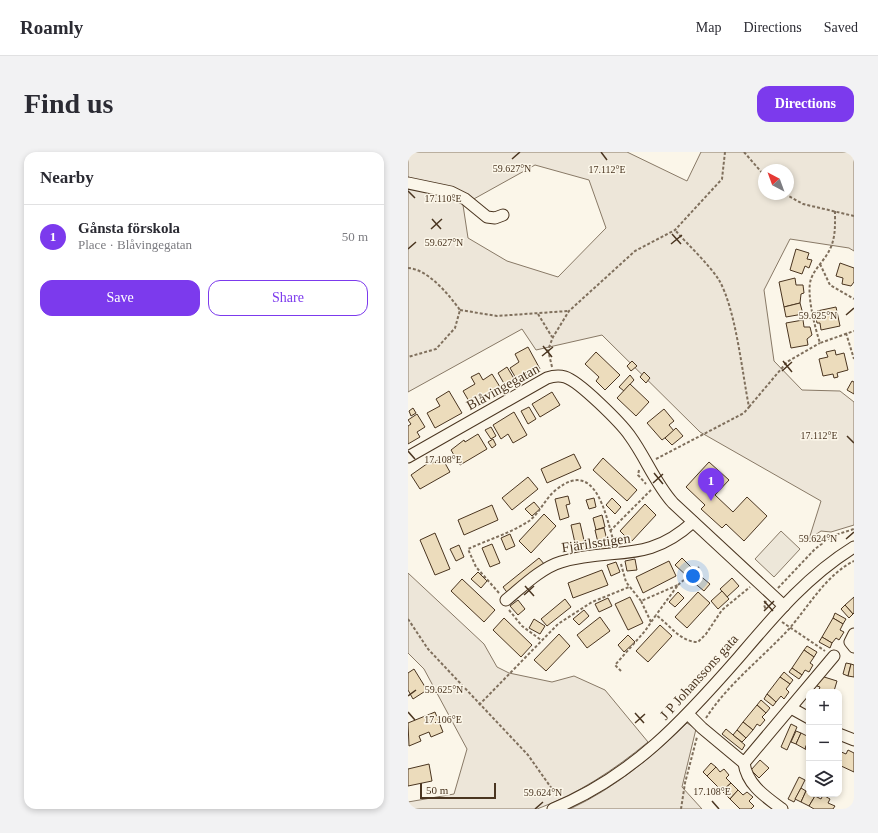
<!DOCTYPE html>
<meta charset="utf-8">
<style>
body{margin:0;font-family:Georgia,serif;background:#f2f2f3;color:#2b2b33}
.controls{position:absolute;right:12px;bottom:12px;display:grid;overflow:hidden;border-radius:8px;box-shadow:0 2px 6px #0003}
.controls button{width:36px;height:36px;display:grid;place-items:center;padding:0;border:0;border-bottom:1px solid #e1e1e2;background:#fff;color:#2b2b33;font:20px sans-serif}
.compass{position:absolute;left:350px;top:12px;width:36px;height:36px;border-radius:50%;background:#fff;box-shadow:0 2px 6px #0003;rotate:319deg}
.scale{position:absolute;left:12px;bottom:10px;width:76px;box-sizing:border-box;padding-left:4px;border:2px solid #4a3520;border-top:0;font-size:11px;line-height:14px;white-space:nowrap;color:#4a3520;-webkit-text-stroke:3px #fbf6e9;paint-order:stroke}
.you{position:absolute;left:285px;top:424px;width:14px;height:14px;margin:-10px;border:3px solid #fff;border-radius:50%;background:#1a73e8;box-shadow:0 0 0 6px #1a73e833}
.badge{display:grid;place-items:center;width:26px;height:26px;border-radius:50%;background:#7c3aed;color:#fff;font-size:13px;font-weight:700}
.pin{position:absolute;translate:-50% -33px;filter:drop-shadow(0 1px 2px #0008)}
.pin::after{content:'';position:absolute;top:21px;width:14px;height:12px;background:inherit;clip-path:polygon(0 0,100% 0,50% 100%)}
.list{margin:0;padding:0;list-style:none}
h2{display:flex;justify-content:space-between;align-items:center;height:52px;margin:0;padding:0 16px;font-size:17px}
h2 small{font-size:13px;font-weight:400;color:#7c7c81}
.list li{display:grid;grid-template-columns:26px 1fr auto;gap:12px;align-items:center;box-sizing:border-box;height:64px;padding:0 16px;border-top:1px solid #e1e1e2}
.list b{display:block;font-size:15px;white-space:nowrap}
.list p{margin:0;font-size:13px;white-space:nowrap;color:#7c7c81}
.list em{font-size:13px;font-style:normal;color:#7c7c81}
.actions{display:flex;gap:8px;padding:12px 16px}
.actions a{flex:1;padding:9px 0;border:1px solid #7c3aed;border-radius:12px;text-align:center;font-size:14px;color:#7c3aed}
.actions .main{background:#7c3aed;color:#fff}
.icon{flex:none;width:22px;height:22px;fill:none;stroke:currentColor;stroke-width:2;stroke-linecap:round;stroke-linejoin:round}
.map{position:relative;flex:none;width:446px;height:657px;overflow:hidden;border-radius:12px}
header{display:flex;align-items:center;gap:24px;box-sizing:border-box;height:56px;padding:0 20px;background:#fff;border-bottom:1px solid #e1e1e2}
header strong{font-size:19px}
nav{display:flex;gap:22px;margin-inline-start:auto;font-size:14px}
.intro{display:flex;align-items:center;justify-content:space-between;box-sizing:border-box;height:96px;padding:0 24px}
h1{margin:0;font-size:28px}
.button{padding:10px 18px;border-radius:12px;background:#7c3aed;color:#fff;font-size:14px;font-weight:700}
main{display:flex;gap:24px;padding:0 24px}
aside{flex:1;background:#fff;border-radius:12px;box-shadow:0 2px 6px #0003}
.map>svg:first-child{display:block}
.green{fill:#ede6d9;stroke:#887966;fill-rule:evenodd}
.parking{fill:#ede7d9;stroke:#887966}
.building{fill:#ecdcbc;stroke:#4a3520}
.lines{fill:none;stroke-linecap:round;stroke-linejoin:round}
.minor-casing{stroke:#4a3520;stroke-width:13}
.path{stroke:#7f6f5c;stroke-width:2;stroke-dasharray:3 2;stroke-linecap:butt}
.minor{stroke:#fbf6e9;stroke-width:11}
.ticks{fill:none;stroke:#4a3520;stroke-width:1.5}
.labels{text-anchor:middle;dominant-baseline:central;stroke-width:3;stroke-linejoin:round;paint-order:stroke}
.street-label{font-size:14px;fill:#4a3520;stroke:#fbf6e9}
.ticks-label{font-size:10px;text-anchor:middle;fill:#4a3520;stroke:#fbf6e9;stroke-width:3;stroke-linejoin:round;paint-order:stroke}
</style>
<header>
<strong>Roamly</strong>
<nav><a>Map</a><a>Directions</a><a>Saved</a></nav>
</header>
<div class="intro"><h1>Find us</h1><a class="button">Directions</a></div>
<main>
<aside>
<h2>Nearby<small></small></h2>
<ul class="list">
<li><span class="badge">1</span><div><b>Gånsta förskola</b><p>Place · Blåvingegatan</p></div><em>50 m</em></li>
</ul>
<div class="actions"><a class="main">Save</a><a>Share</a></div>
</aside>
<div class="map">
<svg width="446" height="657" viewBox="0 0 446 657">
<rect width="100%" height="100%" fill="#fbf6e9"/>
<g class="green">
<path d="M0 0H219L279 29 293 0H446V99L441 96 382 87 356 138 366 209 394 238 432 239 446 250V373L423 380 413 379 401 387 413 349 292 280 194 183 128 198 114 177 0 240ZM127 13 181 28 198 76 150 125 99 109 60 86 55 53ZM356 18H380V42H356Z"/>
<path d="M0 421 76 492 89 515 101 521 144 530 166 524 197 538 240 590C206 618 170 642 129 657H0V650L46 642 59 597 16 517 0 501Z"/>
<path d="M279 571 288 577 274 635 294 657H162C207 636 244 605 279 571Z"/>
</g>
<polygon class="parking" points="373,379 392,397 366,425 347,407"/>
<g class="building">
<polygon points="388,97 401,101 399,107 404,108 401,116 397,114 394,122 382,118"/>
<polygon points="432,111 446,116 446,130 443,134 434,132 435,126 428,124"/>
<polygon points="387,126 388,133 395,133 396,141 393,142 392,151 376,155 371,130"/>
<polygon points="392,151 395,162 378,165 376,155"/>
<polygon points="428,155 432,174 413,178 412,171 409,171 408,166 410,165 409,159"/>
<polygon points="395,168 396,175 402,175 404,183 399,187 400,193 383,196 378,171"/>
<polygon points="120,195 132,217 120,224 118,222 109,228 102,216 111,210 107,202"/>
<polygon points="427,198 428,203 436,201 440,218 429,221 430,225 426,226 425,222 415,224 411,207 420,205 418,200"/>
<polygon points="188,200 212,223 197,238 188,229 191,225 177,212"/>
<polygon points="224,209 229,214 223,219 219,214"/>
<polygon points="99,215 108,230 98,235 90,221"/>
<polygon points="236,220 242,226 238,231 232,225"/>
<polygon points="71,221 75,228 84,222 92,235 76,245 78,248 65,256 55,239 67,232 63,225"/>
<polygon points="222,223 226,228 216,239 211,235"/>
<polygon points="444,229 446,230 446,242 439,238"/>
<polygon points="222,232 241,250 228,264 209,246"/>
<polygon points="41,239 54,261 27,276 19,261 32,254 28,247"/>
<polygon points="144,240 152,253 132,265 124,252"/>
<polygon points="121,255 128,267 120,272 113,259"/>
<polygon points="5,256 8,261 3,264 1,259"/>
<polygon points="256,257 266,269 261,273 266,279 254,288 239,271"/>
<polygon points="106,260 119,283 105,291 100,282 93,287 85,273"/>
<polygon points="9,262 17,275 9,280 12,285 0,292 0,274 3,272 0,268"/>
<polygon points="83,275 88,284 83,287 77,278"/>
<polygon points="268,276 275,284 264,293 257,286"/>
<polygon points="70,282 79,297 52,313 43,298 56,288 57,290"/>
<polygon points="85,287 88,293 84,296 80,290"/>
<polygon points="166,302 173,316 139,331 133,317"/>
<polygon points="34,306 42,320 12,337 3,323 23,309 24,311"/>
<polygon points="195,306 229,338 219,349 185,318"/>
<polygon points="301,310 321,328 307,343 325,360 339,345 359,364 336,389 318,372 314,376 293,357 297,353 278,335"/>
<polygon points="120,325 130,337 104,358 94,346"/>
<polygon points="160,344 162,352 158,353 161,365 152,368 147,347"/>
<polygon points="186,346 188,355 181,357 178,348"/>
<polygon points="204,346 213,355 207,362 198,353"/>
<polygon points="126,350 132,357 124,364 117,357"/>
<polygon points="237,352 248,363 223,390 212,379"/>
<polygon points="84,353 90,368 56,383 50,368"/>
<polygon points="136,362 148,374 123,401 111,389"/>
<polygon points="194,363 197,375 188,378 185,366"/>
<polygon points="172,371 178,397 169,400 163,373"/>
<polygon points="196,376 201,396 192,399 187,378"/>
<polygon points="27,381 42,417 27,423 12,388"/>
<polygon points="102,382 107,394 98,398 93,386"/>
<polygon points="84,392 92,411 82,415 74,396"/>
<polygon points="51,393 56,405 48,409 42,397"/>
<polygon points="131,406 137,413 101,443 95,435"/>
<polygon points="274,406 285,417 279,424 267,413"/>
<polygon points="227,407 229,418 219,419 217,409"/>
<polygon points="261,409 268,424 235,441 228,425"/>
<polygon points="208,410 212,420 203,424 199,413"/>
<polygon points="194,418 200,433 165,446 160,431"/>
<polygon points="70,420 79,429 73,436 63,427"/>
<polygon points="290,422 302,432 296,439 284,429"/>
<polygon points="324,426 331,434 319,445 312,437"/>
<polygon points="54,427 87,458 76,470 43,439"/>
<polygon points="314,439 321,447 310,457 303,449"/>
<polygon points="270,440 276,446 267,455 261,450"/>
<polygon points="290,440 302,451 279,476 267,465"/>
<polygon points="222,445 235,471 220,478 207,452"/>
<polygon points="446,445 446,461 445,462 437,453"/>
<polygon points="200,446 204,454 191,460 187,452"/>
<polygon points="157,447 163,455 139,474 133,467"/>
<polygon points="110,448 117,457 110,463 102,454"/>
<polygon points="437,453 445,462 441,466 433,457"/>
<polygon points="176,458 181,464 171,473 165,467"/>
<polygon points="427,461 438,467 435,472 425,466"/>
<polygon points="192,465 202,479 179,496 169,483"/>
<polygon points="96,466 124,493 113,505 85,478"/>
<polygon points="425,466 435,472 432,478 436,480 431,488 428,486 424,491 414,485"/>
<polygon points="126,467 137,474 132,482 121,476"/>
<polygon points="252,473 264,484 240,510 228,499"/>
<polygon points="151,482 162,494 138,519 126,508"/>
<polygon points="220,483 227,490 216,500 210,493"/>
<polygon points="414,485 424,491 422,496 411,490"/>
<polygon points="399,494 409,500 406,505 396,498"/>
<polygon points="396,498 406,505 402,511 405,513 401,520 397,518 394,523 384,516"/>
<polygon points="438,511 443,512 440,524 435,522"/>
<polygon points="443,512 446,513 446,525 440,524"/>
<polygon points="384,516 394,523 391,527 381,520"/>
<polygon points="6,517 19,538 5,547 0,538 0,521"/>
<polygon points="376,520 385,528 382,532 372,525"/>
<polygon points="413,524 429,529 426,539 410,540 412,535 409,534"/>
<polygon points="372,525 382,532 378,537 381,540 376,547 373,544 368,550 359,542"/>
<polygon points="359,542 368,550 365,554 356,547"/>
<polygon points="353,548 362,556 358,561 349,553"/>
<polygon points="349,553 358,561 354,565 357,568 352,574 349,572 345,578 335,570"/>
<polygon points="27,560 35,580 23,585 21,580 11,584 13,589 1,594 0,571"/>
<polygon points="335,570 345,578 338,586 329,578"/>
<polygon points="383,572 389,575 379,598 373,595"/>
<polygon points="318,577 337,593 334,598 314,582"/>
<polygon points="329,578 338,586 334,590 325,583"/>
<polygon points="388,579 393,581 388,592 383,590"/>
<polygon points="393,581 401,585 397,597 388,592"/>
<polygon points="401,588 401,599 397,597"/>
<polygon points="440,598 446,601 446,620 431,613 431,599 438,602"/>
<polygon points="352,608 361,616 351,626 343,618"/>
<polygon points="303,611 308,615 299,624 295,620"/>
<polygon points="21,612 24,629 0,634 0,617"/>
<polygon points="308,615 312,620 316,617 321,623 318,626 323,631 314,639 299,624"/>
<polygon points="391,625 397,628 386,650 380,647"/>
<polygon points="323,631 330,638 322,647 314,639"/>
<polygon points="393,636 398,639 393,650 387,647"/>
<polygon points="330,638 335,643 339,640 345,645 341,649 346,654 343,657 332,657 322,647"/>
<polygon points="398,639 407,644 401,654 393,650"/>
<polygon points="415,643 422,647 420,651 427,654 425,657 406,657 401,654 407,644 413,647"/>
</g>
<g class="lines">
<g class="minor-casing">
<g id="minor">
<polyline points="0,31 43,40 57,47 79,65 87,66 95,63"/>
<path d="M0 305 139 226C145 224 150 223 157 225 171 229 213 271 222 284 238 306 247 331 265 351L376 454"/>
<path d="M98 448C114 435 133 416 153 410 206 394 238 413 285 370"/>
<polyline points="446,482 442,490 446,495"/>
<polyline points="383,556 401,566"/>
<polyline points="280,562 294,576 336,611 426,504"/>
<polyline points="431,582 446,588"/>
<path d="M336 611C339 633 358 645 374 657"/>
<path d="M145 657C224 625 276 568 331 505 366 464 399 424 446 395"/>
</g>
</g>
<g class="path">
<polyline points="336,0 356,23"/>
<polyline points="377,42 395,52 446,64"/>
<path d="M427 59C427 73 428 86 421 99 416 109 407 116 403 127 398 141 407 176 412 191L446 179"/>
<polyline points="412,112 422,133 446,147"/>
<path d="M0 116C20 117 41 143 52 158L47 176 28 197 0 205"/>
<polyline points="52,158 89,164 160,159"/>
<polyline points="130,162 144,185"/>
<polyline points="438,181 446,207"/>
<polyline points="144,215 140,198 145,185 161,159 227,99 267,78 314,27 317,0"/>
<polyline points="341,255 379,210 412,191"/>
<path d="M248 307 336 261 341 255C334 220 328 158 311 128 300 111 280 93 267 78"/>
<polyline points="231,318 230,323 238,332"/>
<polyline points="202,379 243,338"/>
<polyline points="213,412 218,430 233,449"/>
<polyline points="270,433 291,415"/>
<polyline points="370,436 407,397 424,384 446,377"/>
<path d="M91 441 68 415 60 397C79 388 103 381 121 369 132 361 137 346 149 337 188 306 198 364 206 391"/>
<polyline points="358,449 356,453 358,458"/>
<polyline points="101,458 114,474 133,488"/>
<polyline points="0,467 20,497 120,603 149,644"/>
<polyline points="243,470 233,449 270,433 248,463"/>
<polyline points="374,470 417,499"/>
<path d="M213 519 207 513 237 479 248 463C262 473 272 490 290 490L298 482 314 458 342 435"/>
<polyline points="71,553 150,472 184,450 221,435"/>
<path d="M298 566C320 532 353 507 381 477 400 455 419 422 446 409"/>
<polyline points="273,657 277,631 289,585"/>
</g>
<use href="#minor" class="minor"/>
</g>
<path class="ticks" d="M193 0 199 8M104 7 112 0M0 39 7 46M24 67 33 77M23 77 34 67M264 82 273 92M263 92 274 83M0 97 8 90M438 163 446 156M135 194 144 205M134 204 145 195M375 209 384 220M374 219 384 210M439 284 446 291M0 299 7 307M246 321 255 332M245 331 255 322M438 387 446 380M117 434 126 444M116 443 126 434M356 449 365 459M356 459 366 449M0 544 8 538M0 560 7 568M227 561 236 571M227 571 237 562M304 649 311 657M127 657 135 650"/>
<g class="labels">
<g class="street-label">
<text transform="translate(95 235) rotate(-29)">Blåvingegatan</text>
<text transform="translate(188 391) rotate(-8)">Fjärilsstigen</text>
<text transform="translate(291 525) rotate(-48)">J P Johanssons gata</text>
</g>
</g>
<g class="ticks-label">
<text x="104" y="20">59.627°N</text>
<text x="199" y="21">17.112°E</text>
<text x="35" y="50">17.110°E</text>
<text x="36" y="94">59.627°N</text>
<text x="410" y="167">59.625°N</text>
<text x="411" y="287">17.112°E</text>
<text x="35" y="311">17.108°E</text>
<text x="410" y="390">59.624°N</text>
<text x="36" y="541">59.625°N</text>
<text x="35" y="571">17.106°E</text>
<text x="304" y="643">17.108°E</text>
<text x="135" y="644">59.624°N</text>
</g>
</svg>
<div class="controls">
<button>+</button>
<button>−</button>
<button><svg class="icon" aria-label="layers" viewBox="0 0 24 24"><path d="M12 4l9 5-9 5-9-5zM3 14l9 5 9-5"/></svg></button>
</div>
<svg class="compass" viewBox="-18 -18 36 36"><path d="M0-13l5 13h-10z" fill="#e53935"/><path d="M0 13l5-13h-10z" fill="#7c7c81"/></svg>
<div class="scale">50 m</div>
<div class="you"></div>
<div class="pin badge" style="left:303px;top:349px">1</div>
</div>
</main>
